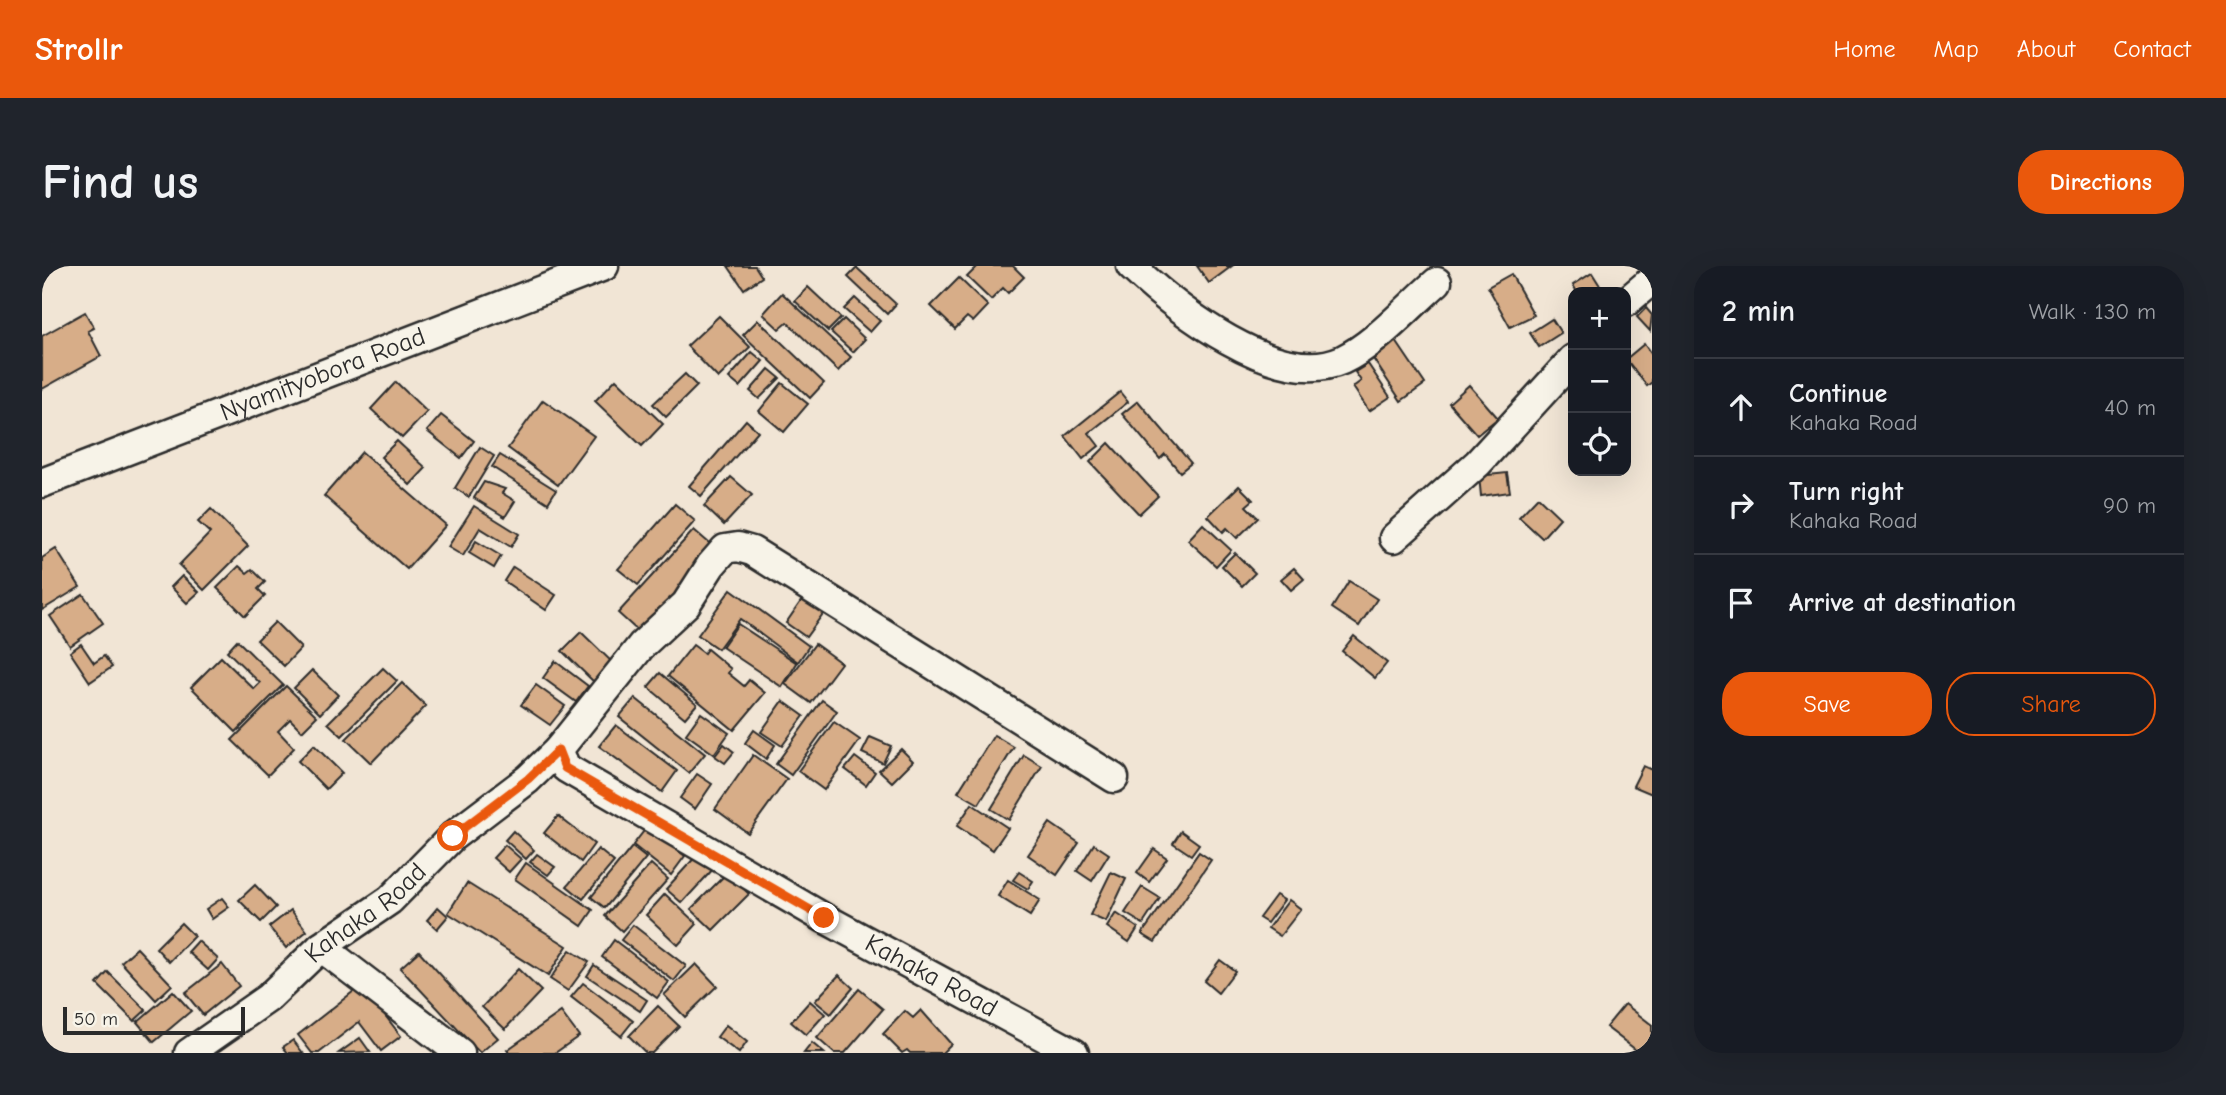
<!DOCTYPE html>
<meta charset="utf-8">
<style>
body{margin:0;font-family:"Comic Neue",sans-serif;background:#20242c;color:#f1f3f6}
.controls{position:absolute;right:21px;top:21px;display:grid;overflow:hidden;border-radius:14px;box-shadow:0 7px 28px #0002}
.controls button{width:63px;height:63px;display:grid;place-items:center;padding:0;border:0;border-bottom:2px solid #363941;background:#171b24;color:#f1f3f6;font:35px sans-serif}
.scale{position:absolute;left:21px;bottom:18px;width:182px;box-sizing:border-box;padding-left:7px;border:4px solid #2b2b2b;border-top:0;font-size:19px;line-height:24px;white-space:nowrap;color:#2b2b2b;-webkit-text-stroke:5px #f7f3e8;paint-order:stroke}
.stop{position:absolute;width:21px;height:21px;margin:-16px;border:5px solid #ea580c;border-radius:50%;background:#fff}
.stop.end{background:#ea580c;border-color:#fff;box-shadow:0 2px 7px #0008}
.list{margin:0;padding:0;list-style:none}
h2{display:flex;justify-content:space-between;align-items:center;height:91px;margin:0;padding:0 28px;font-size:30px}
h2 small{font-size:23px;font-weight:400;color:#9ea1a6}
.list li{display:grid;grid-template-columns:46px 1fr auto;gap:21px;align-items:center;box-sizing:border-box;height:98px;padding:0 28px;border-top:2px solid #363941}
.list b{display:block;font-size:26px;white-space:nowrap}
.list p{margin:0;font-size:23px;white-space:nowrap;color:#9ea1a6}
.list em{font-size:23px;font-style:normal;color:#9ea1a6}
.actions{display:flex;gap:14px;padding:21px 28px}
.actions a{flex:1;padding:16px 0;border:2px solid #ea580c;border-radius:28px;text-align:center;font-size:24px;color:#ea580c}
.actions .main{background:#ea580c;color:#fff}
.icon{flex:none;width:38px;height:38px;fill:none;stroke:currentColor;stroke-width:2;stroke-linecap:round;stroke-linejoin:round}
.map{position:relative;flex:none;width:1610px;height:787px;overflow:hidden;border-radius:28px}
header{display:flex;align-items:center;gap:42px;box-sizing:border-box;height:98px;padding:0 35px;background:#ea580c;color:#fff}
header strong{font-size:33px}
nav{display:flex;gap:38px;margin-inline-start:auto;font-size:24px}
.intro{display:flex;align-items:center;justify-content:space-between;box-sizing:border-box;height:168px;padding:0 42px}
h1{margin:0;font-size:49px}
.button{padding:18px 32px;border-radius:28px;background:#ea580c;color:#fff;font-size:24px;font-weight:700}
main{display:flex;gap:42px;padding:0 42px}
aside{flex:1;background:#171b24;border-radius:28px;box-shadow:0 7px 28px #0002}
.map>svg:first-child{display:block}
.building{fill:#d7ad88;stroke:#2b2b2b;stroke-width:2}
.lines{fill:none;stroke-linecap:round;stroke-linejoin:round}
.minor-casing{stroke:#2b2b2b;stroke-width:33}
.minor{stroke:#f7f3e8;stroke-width:28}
.route{stroke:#ea580c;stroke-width:9}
.labels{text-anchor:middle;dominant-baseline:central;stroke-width:6;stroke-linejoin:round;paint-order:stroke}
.street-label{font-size:26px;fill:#2b2b2b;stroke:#f7f3e8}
</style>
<header>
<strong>Strollr</strong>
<nav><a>Home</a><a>Map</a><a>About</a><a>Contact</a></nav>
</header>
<div class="intro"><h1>Find us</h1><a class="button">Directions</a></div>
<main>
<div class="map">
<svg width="1610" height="787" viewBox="0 0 1610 787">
<rect width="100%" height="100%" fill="#f1e5d5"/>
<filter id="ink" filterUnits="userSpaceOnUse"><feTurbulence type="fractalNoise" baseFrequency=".0143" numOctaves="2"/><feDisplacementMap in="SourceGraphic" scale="14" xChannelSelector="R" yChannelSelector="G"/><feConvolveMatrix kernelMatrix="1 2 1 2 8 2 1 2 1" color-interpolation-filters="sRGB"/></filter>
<g filter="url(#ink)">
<g class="building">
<polygon points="686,0 713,0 720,11 702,23"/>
<polygon points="936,0 971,0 982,11 966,27 961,22 949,34 925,11"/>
<polygon points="1155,0 1190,0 1167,17"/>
<polygon points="815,2 854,38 845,48 806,11"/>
<polygon points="1550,7 1562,26 1535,26 1531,19"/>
<polygon points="1469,8 1492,49 1468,61 1446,21"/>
<polygon points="917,12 946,40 931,56 925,51 913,63 889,40"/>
<polygon points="766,21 799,52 786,65 753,35"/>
<polygon points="740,27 809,91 796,105 745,56 737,63 721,48"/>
<polygon points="813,32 838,55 828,66 802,43"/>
<polygon points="1604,42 1610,49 1608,65 1595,51"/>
<polygon points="43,46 52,62 46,65 59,90 0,123 0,70"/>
<polygon points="677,50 708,81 676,112 645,80"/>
<polygon points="802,53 823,73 811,86 789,66"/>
<polygon points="1510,53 1519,67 1497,81 1488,67"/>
<polygon points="716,54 782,117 768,132 701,69"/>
<polygon points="1354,75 1383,118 1359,135 1330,91"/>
<polygon points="1602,78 1610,89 1610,116 1605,120 1584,93"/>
<polygon points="710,86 721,95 698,121 687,112"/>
<polygon points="1326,98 1348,131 1327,145 1311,121 1319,115 1313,106"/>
<polygon points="727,103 738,112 717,133 708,125"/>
<polygon points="643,108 655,120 624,151 611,138"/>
<polygon points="574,113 621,158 600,180 553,135"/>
<polygon points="354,116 385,146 360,172 329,143"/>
<polygon points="740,117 766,138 742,166 717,145"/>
<polygon points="1427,119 1456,152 1435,169 1407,137"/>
<polygon points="1078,126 1086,136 1047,167 1057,180 1041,193 1023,170"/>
<polygon points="501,134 552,170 516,219 466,182"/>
<polygon points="1096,135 1149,197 1138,206 1123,188 1118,193 1080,148"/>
<polygon points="399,149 432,175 419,192 385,165"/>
<polygon points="704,154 716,165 659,230 647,220"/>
<polygon points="355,175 384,202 368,219 339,191"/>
<polygon points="1067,177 1116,230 1097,248 1048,196"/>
<polygon points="438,181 452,190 427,231 413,222"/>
<polygon points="320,186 404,259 365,303 282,230"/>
<polygon points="458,189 514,224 506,237 450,201"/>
<polygon points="1465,207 1468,226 1439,230 1437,210"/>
<polygon points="689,211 710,229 682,259 662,240"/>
<polygon points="442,216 463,223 460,227 473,235 463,251 432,232"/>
<polygon points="1197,220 1211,234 1204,240 1216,252 1195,272 1185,262 1181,266 1166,250"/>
<polygon points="1496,231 1518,252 1500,272 1477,251"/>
<polygon points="633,238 653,255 596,319 576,303"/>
<polygon points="432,240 477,268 469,281 438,262 421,290 406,281"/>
<polygon points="169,243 206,280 162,324 137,299 168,267 156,256"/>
<polygon points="1161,258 1189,284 1174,300 1146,274"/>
<polygon points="652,264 674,283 598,367 576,347"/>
<polygon points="434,275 459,290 452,302 427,287"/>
<polygon points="14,283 38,321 0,344 0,292"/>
<polygon points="1193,287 1213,307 1200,320 1180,300"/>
<polygon points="197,300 205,307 210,303 223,316 216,323 223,330 203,350 175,322"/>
<polygon points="471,301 514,329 504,344 462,315"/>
<polygon points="1252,302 1262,313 1249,324 1239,313"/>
<polygon points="140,310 157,326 145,337 129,321"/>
<polygon points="1307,315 1335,333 1317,360 1290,342"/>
<polygon points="689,323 767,380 756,396 698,353 676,383 656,369"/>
<polygon points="41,328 61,357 28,380 8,350"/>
<polygon points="762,331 783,345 764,371 744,357"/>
<polygon points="233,356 259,382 242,400 215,374"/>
<polygon points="696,358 755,397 740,421 680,381"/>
<polygon points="539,366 573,399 554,418 520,385"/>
<polygon points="1312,370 1345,397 1333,412 1300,385"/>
<polygon points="195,374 241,419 194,466 149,421 179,391 212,423 218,417 185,385"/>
<polygon points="39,378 52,397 62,390 70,401 48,416 28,386"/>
<polygon points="773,378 799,397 769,437 743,418"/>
<polygon points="651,379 662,387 665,383 689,403 686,407 702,420 707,414 723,427 692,464 626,410"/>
<polygon points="513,395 546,420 534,436 501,412"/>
<polygon points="341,402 355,415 300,470 286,457"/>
<polygon points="270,404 296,429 278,448 252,422"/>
<polygon points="618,407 655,438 643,452 606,421"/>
<polygon points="360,417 384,440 329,497 304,473"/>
<polygon points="494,419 523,440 508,459 479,439"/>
<polygon points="244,420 275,450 260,465 248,453 236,465 252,482 226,509 190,474"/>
<polygon points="593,432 663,488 647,507 577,451"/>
<polygon points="780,434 795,445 749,509 734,498"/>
<polygon points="741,435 762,450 740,480 719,466"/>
<polygon points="659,447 687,467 672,488 644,468"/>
<polygon points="792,456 818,474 782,524 756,505"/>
<polygon points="574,459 635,505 620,526 557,480"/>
<polygon points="712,464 733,479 724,493 703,477"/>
<polygon points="952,469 972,481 937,538 916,526"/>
<polygon points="828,471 849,480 841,497 820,487"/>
<polygon points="682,478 692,486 683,497 673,490"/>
<polygon points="272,479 300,507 284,523 256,495"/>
<polygon points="859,483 871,495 850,516 837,504"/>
<polygon points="711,489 745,513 706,567 673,543"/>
<polygon points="982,489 1000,500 967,554 949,543"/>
<polygon points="813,491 833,506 824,519 803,503"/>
<polygon points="1601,500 1610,504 1610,528 1591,520"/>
<polygon points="655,508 670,518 653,543 638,532"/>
<polygon points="930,538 966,562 951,584 915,560"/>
<polygon points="516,550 552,578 539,596 502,567"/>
<polygon points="1008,557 1037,577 1015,609 986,589"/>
<polygon points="605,561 643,590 629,609 591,579"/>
<polygon points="471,565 492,584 484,593 463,574"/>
<polygon points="1139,565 1157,578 1149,589 1131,577"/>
<polygon points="1052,578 1067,588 1050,615 1035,605"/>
<polygon points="463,579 479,593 467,606 451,592"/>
<polygon points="590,581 604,592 563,642 549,631"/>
<polygon points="556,583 572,596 541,633 525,620"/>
<polygon points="1112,583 1125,592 1107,616 1095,607"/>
<polygon points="1157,586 1169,594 1113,676 1100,668"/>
<polygon points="657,587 673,601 640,637 624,623"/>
<polygon points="495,588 513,601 506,609 488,596"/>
<polygon points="484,597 551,644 540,660 473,613"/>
<polygon points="609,598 626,613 580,665 563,650"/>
<polygon points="977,606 991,615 986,623 971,614"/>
<polygon points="1069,606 1084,613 1064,656 1048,649"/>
<polygon points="685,607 707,628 671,664 649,643"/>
<polygon points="966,614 998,634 988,650 956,630"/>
<polygon points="425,617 525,680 506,710 406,647"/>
<polygon points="213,619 234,641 219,656 197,634"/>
<polygon points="1100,621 1118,632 1101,658 1083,647"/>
<polygon points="623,628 655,658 636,679 604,649"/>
<polygon points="1234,629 1242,634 1225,657 1217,652"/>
<polygon points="180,632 187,641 170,653 164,643"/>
<polygon points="1247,634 1259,643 1238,670 1226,662"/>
<polygon points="396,641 406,650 395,663 385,654"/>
<polygon points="249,644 265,665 244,682 227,661"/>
<polygon points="1074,647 1096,662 1087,676 1065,661"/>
<polygon points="139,657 152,670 127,696 114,682"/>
<polygon points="591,659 644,700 632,715 579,674"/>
<polygon points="572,674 627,716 615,732 560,691"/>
<polygon points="156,675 176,693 166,704 146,686"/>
<polygon points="95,682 130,719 114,734 79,696"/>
<polygon points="528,684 547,696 526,725 508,713"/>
<polygon points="377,685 456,772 438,787 358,702"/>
<polygon points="1178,694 1193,705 1176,727 1162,715"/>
<polygon points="180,698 197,720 161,749 143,727"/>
<polygon points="654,698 675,720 643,751 622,729"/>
<polygon points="552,699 605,734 598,745 545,710"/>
<polygon points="476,703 499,725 463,763 440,741"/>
<polygon points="66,706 104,744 92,755 55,718"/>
<polygon points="797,709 811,722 789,748 773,735"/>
<polygon points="541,717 591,755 579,770 529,731"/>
<polygon points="817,723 841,743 803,787 792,787 775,772"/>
<polygon points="131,725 149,745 112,776 95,756"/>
<polygon points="312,725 324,725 359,770 339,785 317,756 277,787 270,787 256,769"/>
<polygon points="768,735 783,748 764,769 749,756"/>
<polygon points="1583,738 1610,759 1610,787 1598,787 1564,761"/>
<polygon points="616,740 637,760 610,787 604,787 587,770"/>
<polygon points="879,744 909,778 900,787 868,787 865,784 860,787 841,768 863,745 871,752"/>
<polygon points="519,746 537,770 513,787 467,787 465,784"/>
<polygon points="684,759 705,776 697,787 675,771"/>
<polygon points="318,772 328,786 297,787"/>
<polygon points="251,774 261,787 246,787 241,781"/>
<polygon points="770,777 782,787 762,787"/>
</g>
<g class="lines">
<g class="minor-casing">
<g id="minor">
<path d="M1089 0C1133 42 1234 123 1300 94 1333 79 1367 40 1395 16"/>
<polyline points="1584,36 1610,14"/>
<path id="s1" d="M0 217 562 0"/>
<polyline points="1352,272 1436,197 1531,93"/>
<polyline points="516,484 600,379 644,338 669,299 683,283 696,281 710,285 1072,512"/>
<polyline points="279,681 418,787"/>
<path id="s2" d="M147 787 226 732 279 681 348 634 411 570 486 513 516 484 524 502 782 652 1032 787"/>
</g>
</g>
<use href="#minor" class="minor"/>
</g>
</g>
<g class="lines" filter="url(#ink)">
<polyline class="route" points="411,570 486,513 516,484 523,502 782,652"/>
</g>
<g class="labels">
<g class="street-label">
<text stroke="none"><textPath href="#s1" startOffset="301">Nyamityobora Road</textPath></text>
<text stroke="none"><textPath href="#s2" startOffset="226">Kahaka Road</textPath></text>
<text stroke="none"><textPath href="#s2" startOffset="919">Kahaka Road</textPath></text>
</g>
</g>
</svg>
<div class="controls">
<button>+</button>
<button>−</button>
<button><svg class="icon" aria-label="locate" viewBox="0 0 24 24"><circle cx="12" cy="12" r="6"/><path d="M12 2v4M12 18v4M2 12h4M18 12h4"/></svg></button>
</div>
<div class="scale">50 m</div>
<div class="stop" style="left:411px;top:570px"></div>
<div class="stop end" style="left:782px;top:652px"></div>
</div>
<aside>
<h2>2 min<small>Walk · 130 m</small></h2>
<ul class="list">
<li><svg class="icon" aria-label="ahead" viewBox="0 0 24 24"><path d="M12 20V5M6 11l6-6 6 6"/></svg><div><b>Continue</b><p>Kahaka Road</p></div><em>40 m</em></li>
<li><svg class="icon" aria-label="right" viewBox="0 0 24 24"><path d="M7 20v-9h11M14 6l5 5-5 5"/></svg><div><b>Turn right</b><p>Kahaka Road</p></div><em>90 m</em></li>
<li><svg class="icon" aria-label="arrive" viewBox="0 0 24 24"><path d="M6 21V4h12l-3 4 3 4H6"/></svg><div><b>Arrive at destination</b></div></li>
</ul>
<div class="actions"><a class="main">Save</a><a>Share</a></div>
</aside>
</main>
